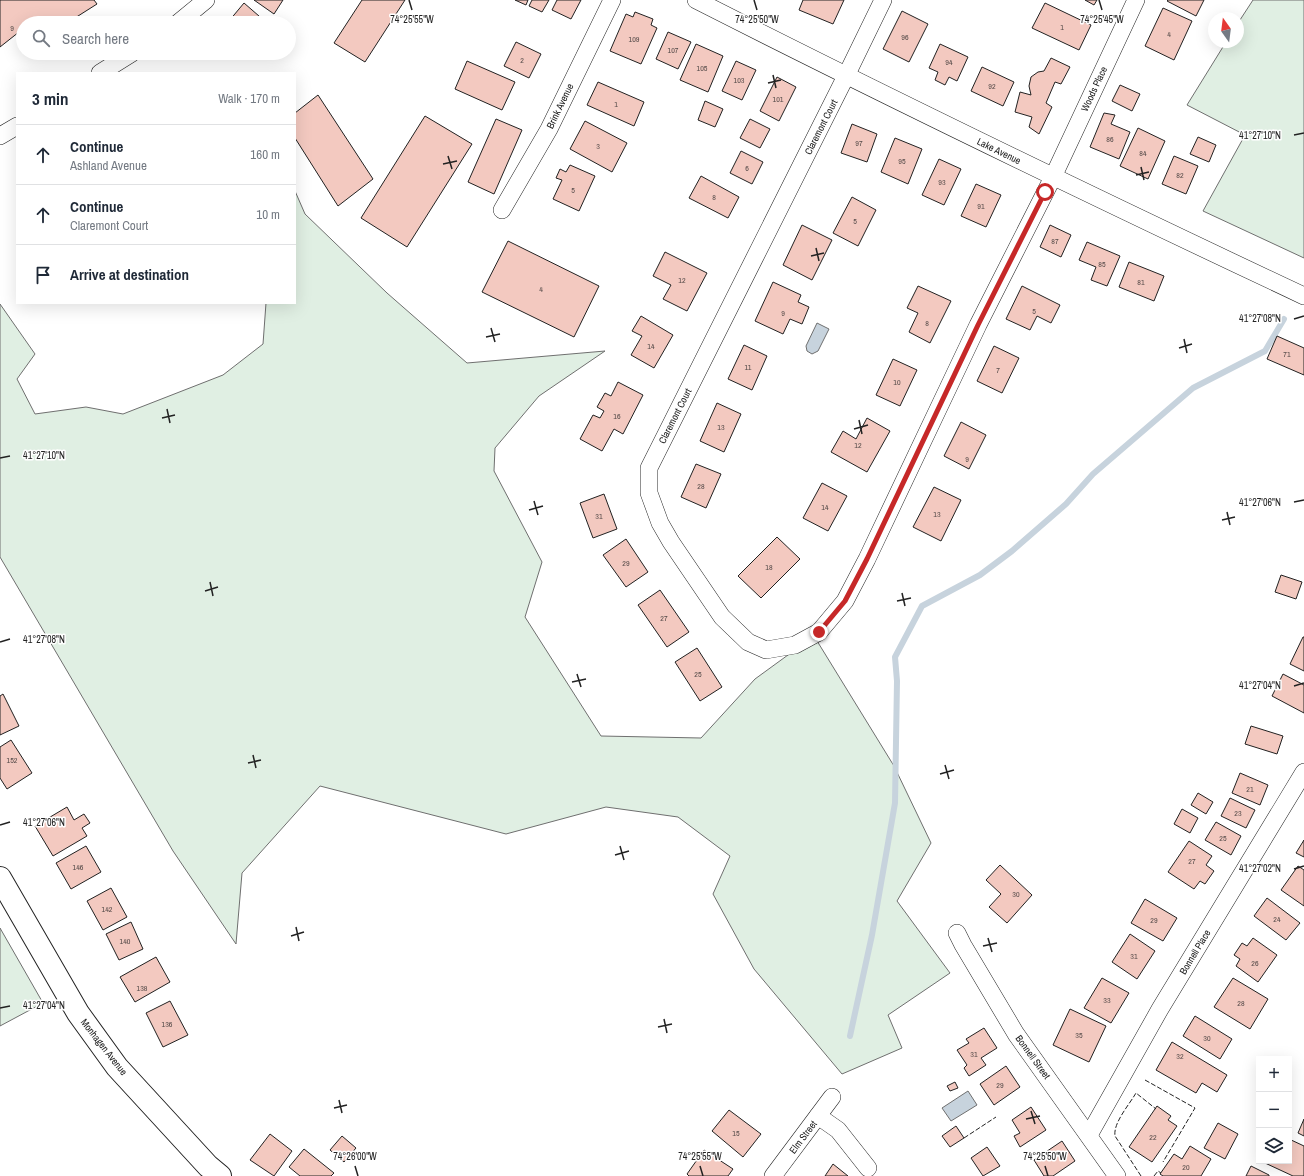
<!DOCTYPE html>
<meta charset="utf-8">
<style>
body{margin:0;font-family:"Archivo Narrow",sans-serif;background:#f2f2f3;color:#1f2937}
.controls{position:absolute;right:12px;bottom:12px;display:grid;overflow:hidden;border-radius:0px;box-shadow:0 4px 16px #0002}
.controls button{width:36px;height:36px;display:grid;place-items:center;padding:0;border:0;border-bottom:1px solid #e0e1e3;background:#fff;color:#1f2937;font:20px sans-serif}
.compass{position:absolute;left:1208px;top:12px;width:36px;height:36px;border-radius:50%;background:#fff;box-shadow:0 4px 16px #0002;rotate:346deg}
.stop{position:absolute;width:12px;height:12px;margin:-9px;border:3px solid #c62828;border-radius:50%;background:#fff}
.stop.end{background:#c62828;border-color:#fff;box-shadow:0 1px 4px #0008}
.list{margin:0;padding:0;list-style:none}
h2{display:flex;justify-content:space-between;align-items:center;height:52px;margin:0;padding:0 16px;font-size:17px}
h2 small{font-size:13px;font-weight:400;color:#747a83}
.list li{display:grid;grid-template-columns:26px 1fr auto;gap:12px;align-items:center;box-sizing:border-box;height:60px;padding:0 16px;border-top:1px solid #e0e1e3}
.list b{display:block;font-size:15px;white-space:nowrap}
.list p{margin:0;font-size:13px;white-space:nowrap;color:#747a83}
.list em{font-size:13px;font-style:normal;color:#747a83}
.icon{flex:none;width:22px;height:22px;fill:none;stroke:currentColor;stroke-width:2;stroke-linecap:round;stroke-linejoin:round}
.map{position:relative;flex:none;width:1304px;height:1176px;overflow:hidden}
.search{position:absolute;background:#fff;box-shadow:0 4px 16px #0002;left:16px;top:16px;width:280px;height:44px;display:flex;align-items:center;gap:10px;box-sizing:border-box;padding:0 14px;border-radius:22px;color:#747a83;font-size:15px}
.panel{position:absolute;background:#fff;box-shadow:0 4px 16px #0002;left:16px;top:72px;width:280px;height:232px;border-radius:0px}
.map>svg:first-child{display:block}
.green{fill:#e0efe3;stroke:#6f6f6f}
.water{fill:#c7d3dd;stroke:#6f6f6f}
.lines{fill:none;stroke-linecap:round;stroke-linejoin:round}
.stream{stroke:#c7d3dd;stroke-width:6}
.building{fill:#f3c9c0;stroke:#222}
.minor-casing{stroke:#222;stroke-width:18}
.primary-casing{stroke:#222;stroke-width:24}
.minor{stroke:#fff;stroke-width:17}
.primary{stroke:#fff;stroke-width:22}
.fence{stroke:#222;stroke-width:1;stroke-dasharray:5 2;stroke-linecap:butt}
.route{stroke:#c62828;stroke-width:5}
.ticks{fill:none;stroke:#222;stroke-width:1.5}
.labels{text-anchor:middle;dominant-baseline:central;stroke-width:3;stroke-linejoin:round;paint-order:stroke}
.number-label{font-size:8px;fill:#564c4a}
.street-label{font-size:10px;fill:#222;stroke:#fff}
.ticks-label{font-size:10px;text-anchor:middle;fill:#222;stroke:#fff;stroke-width:3;stroke-linejoin:round;paint-order:stroke}
</style>
<div class="map">
<svg width="1304" height="1176" viewBox="0 0 1304 1176">
<rect width="100%" height="100%" fill="#fff"/>
<g class="green">
<polygon points="1253,0 1304,0 1304,258 1203,211 1245,135 1187,105 1226,42 1238,42 1238,23"/>
<polygon points="295,191 305,214 387,293 467,363 605,351 539,396 495,448 494,471 542,562 525,617 601,736 701,738 755,679 814,636 894,766 931,843 897,901 950,973 888,1015 902,1048 842,1074 754,969 713,894 730,856 678,817 606,807 506,834 320,786 242,873 236,944 173,851 0,557 0,304 35,354 17,379 35,414 86,407 123,414 223,375 263,344 266,303 295,303"/>
<polygon points="0,928 43,1003 0,1026"/>
</g>
<g class="water">
<polygon points="817,323 829,329 818,351 812,354 807,351 806,346"/>
<polygon points="968,1091 977,1105 951,1121 942,1108"/>
</g>
<g class="lines">
<polyline class="stream" points="850,1036 872,935 895,803 897,681 895,657 922,606 980,575 1012,551 1066,504 1093,474 1193,388 1265,351 1284,319"/>
</g>
<g class="building">
<polygon points="0,0 94,0 97,4 67,23 23,23 23,37 19,32 0,47"/>
<polygon points="254,0 283,0 274,14"/>
<polygon points="362,0 405,0 365,62 334,43"/>
<polygon points="515,0 528,0 526,5"/>
<polygon points="532,0 549,0 542,12 529,6"/>
<polygon points="557,0 581,0 571,19 552,10"/>
<polygon points="803,0 844,0 833,24 799,10"/>
<polygon points="1085,0 1097,0 1094,5"/>
<polygon points="1168,0 1204,0 1196,16 1167,1"/>
<polygon points="244,3 267,23 231,23 229,21"/>
<polygon points="1045,3 1091,25 1079,50 1032,28"/>
<polygon points="1163,8 1192,21 1174,60 1145,46"/>
<polygon points="902,11 928,24 909,62 883,49"/>
<polygon points="635,12 653,19 651,25 657,28 641,64 610,51 626,14 633,17"/>
<polygon points="668,32 691,42 678,69 656,59"/>
<polygon points="516,42 541,54 529,78 504,66"/>
<polygon points="696,44 723,56 708,92 680,80"/>
<polygon points="940,44 968,57 957,81 949,77 945,85 935,80 938,72 929,68"/>
<polygon points="1051,58 1070,67 1061,84 1055,82 1046,103 1052,107 1039,134 1029,127 1032,117 1015,112 1020,92 1031,95 1029,86 1031,77 1038,72 1044,71"/>
<polygon points="467,61 515,82 502,110 455,89"/>
<polygon points="736,61 756,70 742,100 722,91"/>
<polygon points="982,67 1014,82 1003,106 971,91"/>
<polygon points="777,77 796,87 779,121 760,111"/>
<polygon points="598,82 644,102 634,126 587,105"/>
<polygon points="1120,85 1140,94 1132,111 1112,101"/>
<polygon points="318,95 373,179 338,206 295,138 295,113"/>
<polygon points="705,101 723,109 715,127 698,120"/>
<polygon points="1104,113 1115,115 1111,124 1130,132 1119,159 1090,147"/>
<polygon points="425,116 472,144 407,247 361,218"/>
<polygon points="496,119 522,130 494,194 468,182"/>
<polygon points="750,119 770,129 760,148 740,138"/>
<polygon points="585,121 627,143 612,172 570,149"/>
<polygon points="852,124 877,134 867,162 841,153"/>
<polygon points="1138,128 1165,141 1148,179 1120,166"/>
<polygon points="1198,137 1216,145 1209,162 1190,154"/>
<polygon points="895,138 922,149 908,184 881,172"/>
<polygon points="741,151 763,162 752,184 730,173"/>
<polygon points="1174,156 1198,166 1186,194 1162,184"/>
<polygon points="939,159 961,169 944,205 922,195"/>
<polygon points="570,165 595,176 579,211 553,199 562,180 556,178 560,169 566,172"/>
<polygon points="701,176 739,197 728,218 689,198"/>
<polygon points="976,184 1001,195 986,227 961,216"/>
<polygon points="852,197 876,210 858,246 833,233"/>
<polygon points="802,225 832,240 812,280 783,265"/>
<polygon points="1050,225 1071,235 1061,257 1040,247"/>
<polygon points="508,241 599,286 574,337 482,292"/>
<polygon points="1087,242 1120,256 1107,286 1091,280 1096,267 1079,260"/>
<polygon points="665,252 707,273 687,311 663,299 671,285 653,276"/>
<polygon points="1129,262 1164,276 1154,301 1119,287"/>
<polygon points="773,282 801,295 798,302 809,307 802,324 790,319 783,334 755,321"/>
<polygon points="918,286 951,301 930,343 909,332 918,313 907,308"/>
<polygon points="1022,286 1060,305 1051,323 1037,316 1030,330 1006,319"/>
<polygon points="641,316 673,335 654,368 631,355 642,336 632,331"/>
<polygon points="1277,336 1304,348 1304,375 1267,359"/>
<polygon points="744,345 767,356 752,390 728,379"/>
<polygon points="994,346 1019,358 1002,393 977,381"/>
<polygon points="893,359 917,370 900,406 876,395"/>
<polygon points="618,382 643,395 623,434 614,429 602,451 580,439 593,415 600,418 604,411 597,407 605,393 611,396"/>
<polygon points="717,403 741,414 724,452 700,441"/>
<polygon points="867,418 890,431 867,472 831,452 843,431 856,439"/>
<polygon points="961,422 986,435 969,469 944,456"/>
<polygon points="696,464 721,474 706,508 681,497"/>
<polygon points="822,483 847,496 828,531 803,518"/>
<polygon points="934,487 961,500 941,541 913,527"/>
<polygon points="604,494 617,529 593,538 580,503"/>
<polygon points="777,537 800,559 761,598 738,576"/>
<polygon points="626,539 648,572 626,587 603,555"/>
<polygon points="1281,575 1302,582 1296,599 1275,592"/>
<polygon points="660,590 689,632 667,647 638,605"/>
<polygon points="1303,637 1304,637 1304,671 1290,664"/>
<polygon points="697,648 722,687 700,701 675,662"/>
<polygon points="1283,674 1304,685 1304,713 1272,696"/>
<polygon points="3,694 19,726 0,735 0,696"/>
<polygon points="1251,726 1283,736 1277,754 1245,744"/>
<polygon points="11,740 32,773 7,789 0,778 0,747"/>
<polygon points="1240,773 1268,785 1260,805 1232,793"/>
<polygon points="1198,793 1213,802 1206,814 1191,805"/>
<polygon points="1230,798 1255,810 1246,828 1221,816"/>
<polygon points="67,807 74,820 84,814 90,823 82,828 87,836 53,856 35,826"/>
<polygon points="1182,809 1198,818 1190,833 1174,824"/>
<polygon points="1216,822 1241,836 1231,855 1205,840"/>
<polygon points="1304,840 1304,857 1296,853"/>
<polygon points="1189,841 1212,856 1206,865 1214,871 1205,884 1200,881 1194,889 1168,872"/>
<polygon points="86,846 101,872 71,889 56,863"/>
<polygon points="1000,865 1032,895 1007,923 989,907 1001,894 986,880"/>
<polygon points="1298,866 1304,870 1304,906 1281,890"/>
<polygon points="111,888 127,917 103,930 87,901"/>
<polygon points="1267,898 1300,923 1286,940 1254,916"/>
<polygon points="1145,899 1177,918 1163,941 1131,923"/>
<polygon points="131,922 143,949 119,960 106,934"/>
<polygon points="1130,934 1155,951 1137,979 1112,962"/>
<polygon points="1253,938 1277,955 1258,982 1236,966 1240,959 1234,955 1242,943 1247,946"/>
<polygon points="156,957 170,982 135,1002 120,977"/>
<polygon points="1102,978 1129,993 1111,1023 1084,1008"/>
<polygon points="1233,978 1268,999 1250,1029 1214,1007"/>
<polygon points="170,1001 188,1035 163,1047 146,1013"/>
<polygon points="1070,1009 1106,1026 1089,1062 1053,1045"/>
<polygon points="1195,1016 1232,1039 1220,1059 1183,1036"/>
<polygon points="984,1028 997,1048 981,1058 986,1065 969,1076 964,1068 967,1065 957,1050 969,1043 966,1039"/>
<polygon points="1172,1042 1227,1075 1217,1092 1202,1083 1196,1093 1156,1070"/>
<polygon points="1006,1066 1020,1087 994,1105 980,1084"/>
<polygon points="955,1082 958,1088 950,1091 947,1086"/>
<polygon points="1157,1106 1171,1116 1168,1120 1177,1126 1152,1162 1129,1147"/>
<polygon points="1031,1107 1046,1130 1020,1147 1014,1136 1020,1133 1012,1120"/>
<polygon points="729,1110 761,1134 743,1157 712,1131"/>
<polygon points="1304,1119 1304,1136 1298,1133"/>
<polygon points="1218,1123 1238,1134 1225,1159 1204,1148"/>
<polygon points="956,1126 964,1138 950,1147 942,1136"/>
<polygon points="270,1134 292,1151 274,1176 250,1160"/>
<polygon points="342,1136 356,1148 344,1162 330,1150"/>
<polygon points="1289,1139 1304,1146 1304,1176 1293,1176 1265,1163 1265,1161 1289,1161"/>
<polygon points="1062,1141 1075,1161 1053,1176 1044,1176 1034,1160"/>
<polygon points="1190,1146 1211,1159 1201,1176 1163,1176 1160,1174 1174,1154 1182,1159"/>
<polygon points="987,1147 1000,1166 983,1176 971,1158"/>
<polygon points="304,1149 334,1173 331,1176 300,1176 289,1167"/>
<polygon points="704,1150 733,1169 728,1176 689,1176 687,1174"/>
<polygon points="833,1164 848,1176 825,1176"/>
<polygon points="1251,1166 1269,1175 1269,1176 1246,1176"/>
</g>
<g class="lines">
<g class="minor-casing">
<g id="minor">
<path d="M696 0C897 102 1100 200 1304 296"/>
<polyline points="883,0 846,76 649,468 649,493 660,523 671,542 722,617 748,642 766,650 795,645 819,632 845,601 867,559 978,325 1053,177 1136,0"/>
<polyline points="178,23 206,0"/>
<polyline points="100,73 132,53"/>
<polyline points="0,136 17,126"/>
<polyline points="502,210 549,129 612,0"/>
<polyline points="957,933 963,945 1016,1034 1117,1176"/>
<polyline points="818,1116 838,1130 868,1168"/>
<polyline points="1089,1135 1160,1009 1304,772"/>
<polyline points="773,1176 832,1097"/>
</g>
</g>
<g class="primary-casing">
<polyline id="primary" points="0,878 78,1013 117,1067 208,1166 220,1176"/>
</g>
<use href="#minor" class="minor"/>
<use href="#primary" class="primary"/>
<g class="fence">
<polyline points="1145,1080 1195,1108 1163,1162"/>
<polyline points="964,1138 996,1117"/>
<path d="M1141 1176 1115 1136C1113 1123 1129 1105 1136 1093L1156 1109"/>
<polyline points="1154,1176 1158,1171 1161,1173"/>
</g>
</g>
<g class="lines">
<polyline class="route" points="819,632 845,601 867,559 978,325 1045,192"/>
</g>
<path class="ticks" d="M409 0 412 10M754 0 757 10M1099 0 1102 10M773 75 776 88M768 83 781 80M1294 135 1304 133M448 156 452 169M443 164 457 161M1141 167 1144 180M1136 175 1149 172M816 248 819 261M811 256 824 253M1294 319 1304 316M491 328 495 342M486 337 500 334M1184 339 1187 353M1179 348 1192 344M167 409 170 423M162 418 175 415M859 420 862 434M854 429 868 425M0 458 10 456M534 501 538 515M1294 502 1304 500M529 510 543 506M1227 512 1230 525M1222 520 1235 517M210 582 213 596M205 591 218 587M902 593 905 606M897 601 911 598M0 642 10 639M577 674 581 687M572 682 586 679M1294 686 1304 683M253 755 256 768M248 763 261 760M945 765 949 779M940 774 954 770M0 825 10 822M620 846 624 860M615 855 629 851M1294 869 1304 866M296 927 299 941M291 936 304 932M988 938 992 952M983 946 997 943M0 1008 10 1006M664 1019 667 1033M658 1027 672 1024M339 1100 342 1113M334 1108 347 1105M1031 1111 1035 1124M1026 1119 1040 1116M355 1166 358 1176M700 1166 703 1176M1045 1166 1048 1176"/>
<g class="labels">
<g class="number-label">
<text x="1062" y="27">1</text>
<text x="12" y="28">9</text>
<text x="1169" y="34">4</text>
<text x="905" y="37">96</text>
<text x="634" y="39">109</text>
<text x="673" y="50">107</text>
<text x="522" y="60">2</text>
<text x="949" y="62">94</text>
<text x="702" y="68">105</text>
<text x="739" y="80">103</text>
<text x="992" y="86">92</text>
<text x="778" y="99">101</text>
<text x="616" y="104">1</text>
<text x="1110" y="139">86</text>
<text x="859" y="143">97</text>
<text x="598" y="146">3</text>
<text x="1143" y="153">84</text>
<text x="902" y="161">95</text>
<text x="747" y="168">6</text>
<text x="1180" y="175">82</text>
<text x="942" y="182">93</text>
<text x="573" y="190">5</text>
<text x="714" y="197">8</text>
<text x="981" y="206">91</text>
<text x="855" y="221">5</text>
<text x="1055" y="241">87</text>
<text x="1102" y="264">85</text>
<text x="682" y="280">12</text>
<text x="1141" y="282">81</text>
<text x="541" y="289">4</text>
<text x="1034" y="311">5</text>
<text x="783" y="313">9</text>
<text x="927" y="323">8</text>
<text x="651" y="346">14</text>
<text x="1287" y="354">71</text>
<text x="748" y="367">11</text>
<text x="998" y="370">7</text>
<text x="897" y="382">10</text>
<text x="617" y="416">16</text>
<text x="721" y="427">13</text>
<text x="858" y="445">12</text>
<text x="967" y="459">9</text>
<text x="701" y="486">28</text>
<text x="825" y="507">14</text>
<text x="937" y="514">13</text>
<text x="599" y="516">31</text>
<text x="626" y="563">29</text>
<text x="769" y="567">18</text>
<text x="664" y="618">27</text>
<text x="698" y="674">25</text>
<text x="12" y="760">152</text>
<text x="1250" y="789">21</text>
<text x="1238" y="813">23</text>
<text x="1223" y="838">25</text>
<text x="1192" y="861">27</text>
<text x="78" y="867">146</text>
<text x="1016" y="894">30</text>
<text x="107" y="909">142</text>
<text x="1277" y="919">24</text>
<text x="1154" y="920">29</text>
<text x="125" y="941">140</text>
<text x="1134" y="956">31</text>
<text x="1255" y="963">26</text>
<text x="142" y="988">138</text>
<text x="1107" y="1000">33</text>
<text x="1241" y="1003">28</text>
<text x="167" y="1024">136</text>
<text x="1079" y="1035">35</text>
<text x="1207" y="1038">30</text>
<text x="974" y="1054">31</text>
<text x="1180" y="1056">32</text>
<text x="1000" y="1085">29</text>
<text x="736" y="1133">15</text>
<text x="1153" y="1137">22</text>
<text x="1186" y="1167">20</text>
</g>
<g class="street-label">
<text transform="translate(1094 89) rotate(-65)">Woods Place</text>
<text transform="translate(560 106) rotate(-64)">Brink Avenue</text>
<text transform="translate(821 127) rotate(-63)">Claremont Court</text>
<text transform="translate(999 151) rotate(26)">Lake Avenue</text>
<text transform="translate(675 416) rotate(-63)">Claremont Court</text>
<text transform="translate(1195 952) rotate(-59)">Bonnell Place</text>
<text transform="translate(104 1047) rotate(52)">Monhagen Avenue</text>
<text transform="translate(1033 1057) rotate(54)">Bonnell Street</text>
<text transform="translate(803 1137) rotate(-53)">Elm Street</text>
</g>
</g>
<g class="ticks-label">
<text x="757" y="23">74°25'50"W</text>
<text x="412" y="23">74°25'55"W</text>
<text x="1102" y="23">74°25'45"W</text>
<text x="1260" y="139">41°27'10"N</text>
<text x="1260" y="322">41°27'08"N</text>
<text x="44" y="459">41°27'10"N</text>
<text x="1260" y="506">41°27'06"N</text>
<text x="44" y="643">41°27'08"N</text>
<text x="1260" y="689">41°27'04"N</text>
<text x="44" y="826">41°27'06"N</text>
<text x="1260" y="872">41°27'02"N</text>
<text x="44" y="1009">41°27'04"N</text>
<text x="355" y="1160">74°26'00"W</text>
<text x="700" y="1160">74°25'55"W</text>
<text x="1045" y="1160">74°25'50"W</text>
</g>
</svg>
<div class="controls">
<button>+</button>
<button>−</button>
<button><svg class="icon" aria-label="layers" viewBox="0 0 24 24"><path d="M12 4l9 5-9 5-9-5zM3 14l9 5 9-5"/></svg></button>
</div>
<svg class="compass" viewBox="-18 -18 36 36"><path d="M0-13l5 13h-10z" fill="#e53935"/><path d="M0 13l5-13h-10z" fill="#747a83"/></svg>
<div class="stop" style="left:1045px;top:192px"></div>
<div class="stop end" style="left:819px;top:632px"></div>
<div class="search"><svg class="icon" aria-label="search" viewBox="0 0 24 24"><circle cx="10" cy="10" r="6"/><path d="M15 15l6 6"/></svg>Search here</div>
<section class="panel">
<h2>3 min<small>Walk · 170 m</small></h2>
<ul class="list">
<li><svg class="icon" aria-label="ahead" viewBox="0 0 24 24"><path d="M12 20V5M6 11l6-6 6 6"/></svg><div><b>Continue</b><p>Ashland Avenue</p></div><em>160 m</em></li>
<li><svg class="icon" aria-label="ahead" viewBox="0 0 24 24"><path d="M12 20V5M6 11l6-6 6 6"/></svg><div><b>Continue</b><p>Claremont Court</p></div><em>10 m</em></li>
<li><svg class="icon" aria-label="arrive" viewBox="0 0 24 24"><path d="M6 21V4h12l-3 4 3 4H6"/></svg><div><b>Arrive at destination</b></div></li>
</ul>
</section>
</div>
